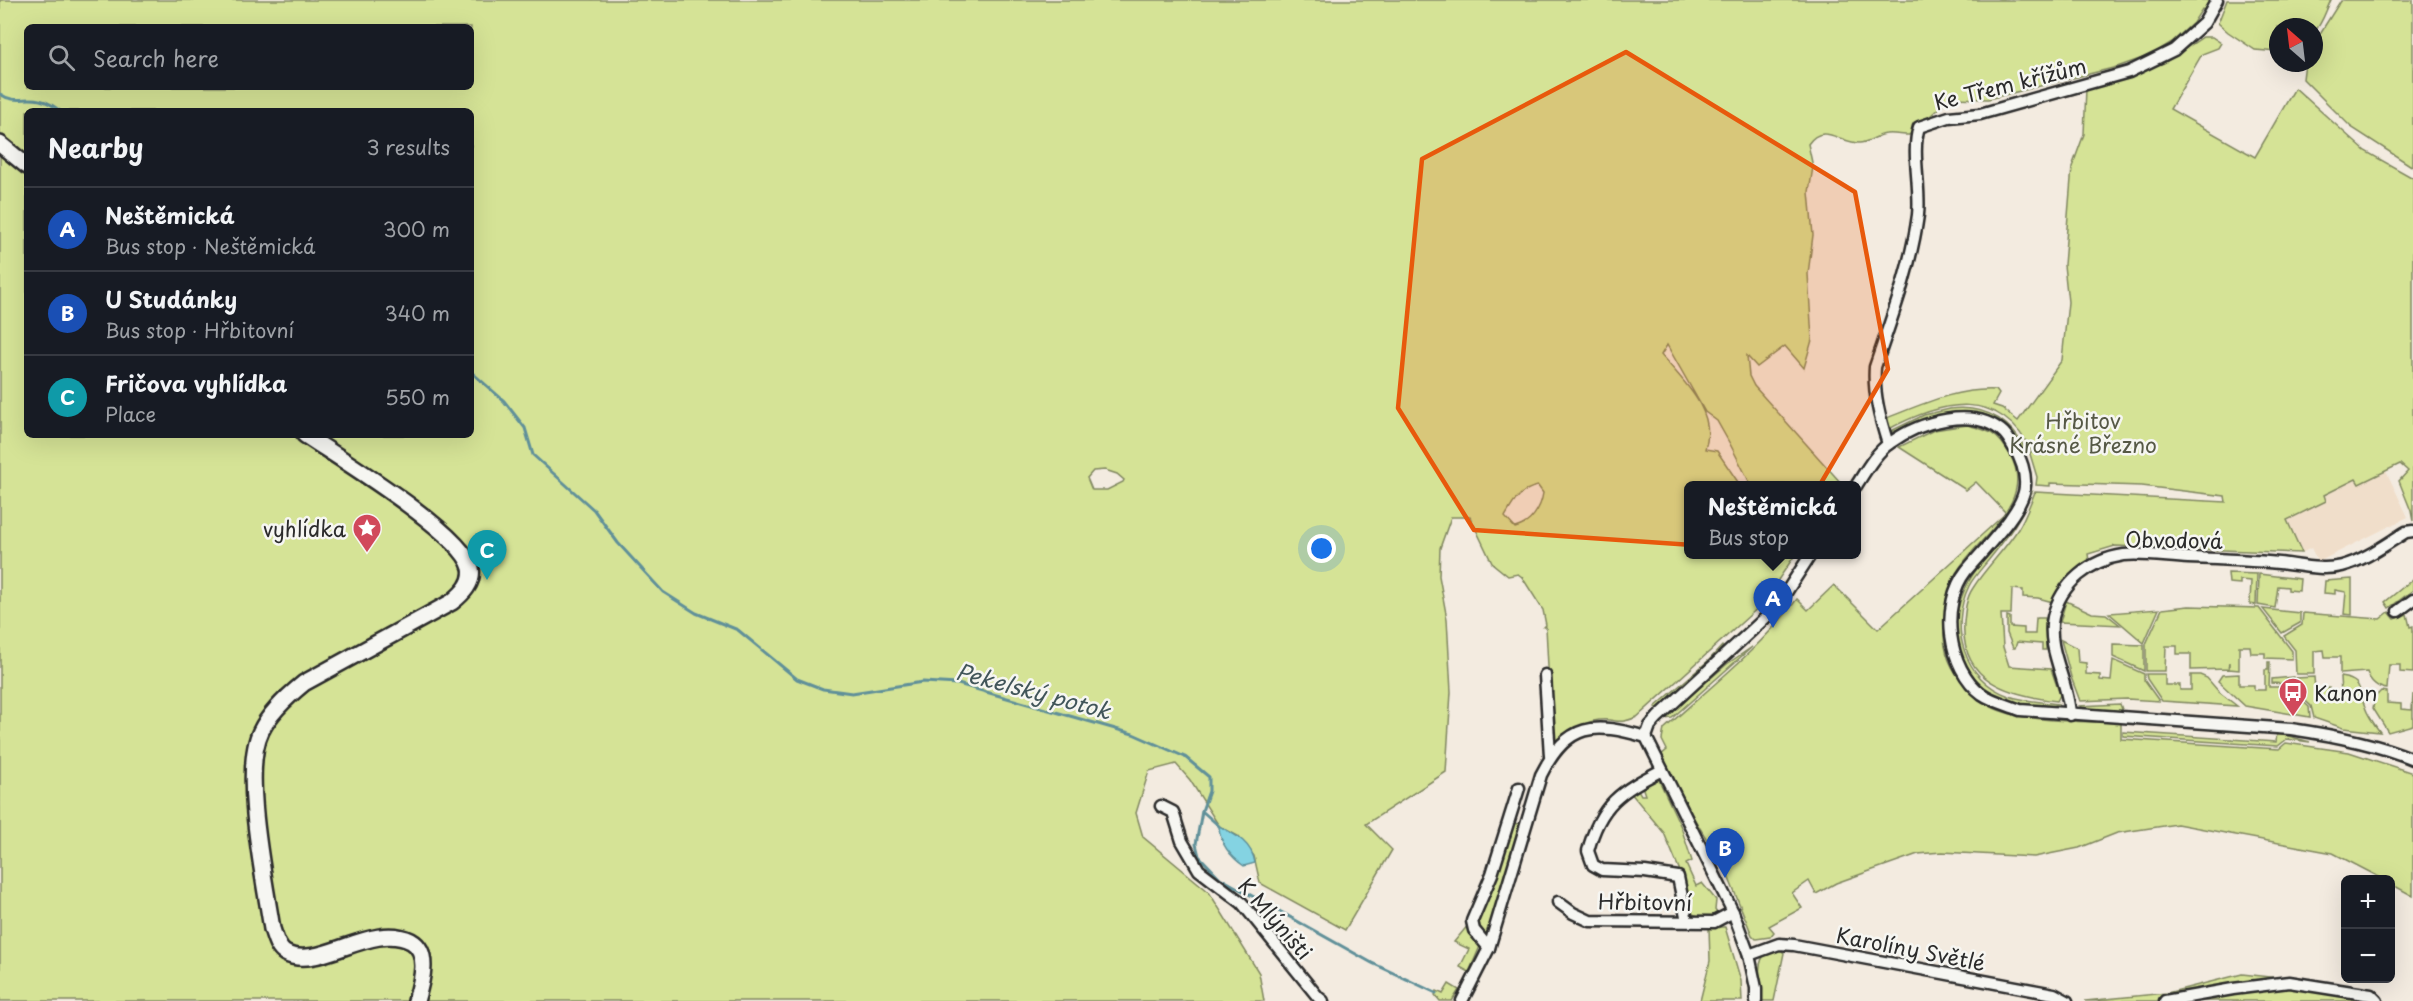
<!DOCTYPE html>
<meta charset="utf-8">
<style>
body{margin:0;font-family:"Playpen Sans",sans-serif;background:#20242c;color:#f1f3f6}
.controls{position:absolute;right:18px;bottom:18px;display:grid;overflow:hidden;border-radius:9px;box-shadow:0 6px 24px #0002}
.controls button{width:54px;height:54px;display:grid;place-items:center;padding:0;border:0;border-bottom:2px solid #363941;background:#171b24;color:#f1f3f6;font:30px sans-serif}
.compass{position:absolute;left:2269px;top:18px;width:54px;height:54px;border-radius:50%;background:#171b24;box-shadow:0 6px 24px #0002;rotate:332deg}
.you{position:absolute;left:1322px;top:549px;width:21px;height:21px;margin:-15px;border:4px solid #fff;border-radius:50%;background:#1a73e8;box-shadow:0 0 0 9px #1a73e833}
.badge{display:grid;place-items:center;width:39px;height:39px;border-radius:50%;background:#b45309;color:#fff;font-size:20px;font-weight:700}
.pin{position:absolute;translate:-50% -50px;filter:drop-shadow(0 2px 3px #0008)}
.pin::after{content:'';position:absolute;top:32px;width:21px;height:18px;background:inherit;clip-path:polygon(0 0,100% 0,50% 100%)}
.popup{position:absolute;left:1684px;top:481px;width:177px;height:78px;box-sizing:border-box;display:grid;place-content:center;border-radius:9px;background:#171b24;filter:drop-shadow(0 2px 4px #0005);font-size:20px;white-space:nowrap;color:#9ea1a6}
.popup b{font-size:22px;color:#f1f3f6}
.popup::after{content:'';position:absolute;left:50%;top:100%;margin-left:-12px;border:12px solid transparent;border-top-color:#171b24}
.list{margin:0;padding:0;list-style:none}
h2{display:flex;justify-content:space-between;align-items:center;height:78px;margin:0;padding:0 24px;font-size:26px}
h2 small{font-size:20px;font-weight:400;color:#9ea1a6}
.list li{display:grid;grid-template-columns:39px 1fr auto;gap:18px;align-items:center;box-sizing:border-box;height:84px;padding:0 24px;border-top:2px solid #363941}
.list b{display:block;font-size:22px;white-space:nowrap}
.list p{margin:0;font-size:20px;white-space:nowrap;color:#9ea1a6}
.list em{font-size:20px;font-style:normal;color:#9ea1a6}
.icon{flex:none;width:33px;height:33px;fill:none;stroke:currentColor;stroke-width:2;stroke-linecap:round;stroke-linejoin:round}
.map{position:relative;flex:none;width:2413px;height:1001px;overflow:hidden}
.search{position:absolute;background:#171b24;box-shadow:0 6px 24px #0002;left:24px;top:24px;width:450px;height:66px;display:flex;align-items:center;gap:15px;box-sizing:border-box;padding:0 21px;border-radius:9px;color:#9ea1a6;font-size:22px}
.panel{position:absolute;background:#171b24;box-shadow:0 6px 24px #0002;left:24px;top:108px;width:450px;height:330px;border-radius:9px}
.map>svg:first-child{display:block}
.built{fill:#f0deca}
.green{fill:#d5e396;stroke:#808760;stroke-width:1.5;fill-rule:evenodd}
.water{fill:#84d3e2;stroke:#609099;stroke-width:1.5}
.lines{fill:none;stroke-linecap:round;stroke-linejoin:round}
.stream{stroke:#609099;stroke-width:3}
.street-casing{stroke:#2b2b2b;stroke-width:15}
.secondary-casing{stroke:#2b2b2b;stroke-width:20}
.street{stroke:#f6f6f2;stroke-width:10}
.secondary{stroke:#f6f6f2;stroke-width:15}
.marked{fill:#e8590c;fill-opacity:0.2;stroke:#e8590c;stroke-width:4.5;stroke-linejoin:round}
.labels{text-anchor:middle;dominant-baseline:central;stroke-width:5;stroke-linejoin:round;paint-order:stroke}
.street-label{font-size:21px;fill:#2b2b2b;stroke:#f6f6f2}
.park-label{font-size:21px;fill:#565946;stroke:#f6f6f2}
.poi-label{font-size:21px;fill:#2b2b2b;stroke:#f6f6f2;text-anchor:end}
.water-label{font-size:22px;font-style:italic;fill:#415559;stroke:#f6f6f2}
</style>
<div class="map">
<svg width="2413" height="1001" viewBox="0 0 2413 1001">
<rect width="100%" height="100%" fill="#f3ebe0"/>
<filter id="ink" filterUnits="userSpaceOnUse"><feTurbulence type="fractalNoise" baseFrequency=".0167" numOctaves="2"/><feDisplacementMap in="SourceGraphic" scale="12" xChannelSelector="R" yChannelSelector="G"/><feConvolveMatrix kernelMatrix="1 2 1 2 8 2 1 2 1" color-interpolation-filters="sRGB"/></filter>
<g filter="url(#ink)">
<polygon class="built" points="2386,471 2408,517 2318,562 2311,548 2302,553 2286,520 2325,501 2323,495 2356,479 2359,484"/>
<g class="green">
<path d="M0 0H2214L2206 12 2202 9 2193 23 2172 42 2151 55 2117 67 1988 99 1950 98 1909 135C1902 135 1893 133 1886 134 1877 135 1868 143 1859 143 1840 143 1823 122 1808 144L1813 167 1809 192 1813 235 1808 274 1812 340 1804 368 1785 346 1757 367 1747 356 1749 376 1754 386 1842 484 1751 485 1730 444 1717 421 1705 412 1667 345 1661 355C1683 381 1718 412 1705 449L1717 451 1740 485 1689 486V554L1795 555 1761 605 1637 717C1615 726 1618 718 1599 720 1580 722 1567 734 1552 745L1546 627H1544L1546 625 1543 610 1522 577 1518 574 1508 576 1492 563 1470 517H1451L1440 548 1439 576 1447 619 1451 692 1446 772 1366 824 1392 850 1345 930 1260 883 1254 856 1238 836 1219 826 1190 780 1176 764 1149 771 1136 813 1143 837 1209 892 1259 973 1264 1001H0ZM27 27H471V87H27ZM27 111H471V435H27ZM1105 470 1117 474 1124 480 1123 482 1107 490H1092L1087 478 1093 471ZM1538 486 1543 493C1541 508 1531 524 1515 528L1505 517C1513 503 1520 489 1538 486Z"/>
<path d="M2227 0H2331C2326 10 2322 25 2314 32V27H2278V52L2255 50 2228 32 2218 23Z"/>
<polygon points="2341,0 2413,0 2413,167 2351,127 2303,79 2305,63 2314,63 2314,43"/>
<path d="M2203 37H2212L2221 43 2218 48 2202 54 2170 109 2255 157 2295 88 2365 151 2413 178V521L2411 511 2399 481 2408 471 2400 464 2359 484 2356 479 2324 495 2326 501 2287 520 2302 553 2115 546 2088 554 2089 561 2064 580 2053 602 2038 598 2023 597V590L2012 589 2011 614H2001L2003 647 2009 666 2051 669 2060 695 2057 701C2010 695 1960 682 1964 623 1965 611 1966 598 1973 588 1986 567 2005 550 2018 529 2025 518 2030 504 2035 492L2226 502 2225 496 2142 486 2050 483V486L2036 485 2037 477 2030 454 2032 452C1999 386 1941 401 1887 430L1884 419C1921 405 1955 388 1996 390L1999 394 1993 405 2002 408 2018 421 2062 360 2068 302 2064 265 2072 167 2084 134 2086 89 2164 63Z"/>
<path d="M1950 409C1985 405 2010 420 2026 450L2024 453C2020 446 2017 438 2012 432 1993 407 1950 409 1924 419 1913 423 1902 432 1889 432L1924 415Z"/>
<path d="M1967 425C1990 431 1998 433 2010 455 2038 504 1974 539 1955 575 1945 595 1943 616 1944 637 1945 660 1955 677 1973 692 1978 697 1984 703 1990 706 2019 723 2087 721 2121 723V739L2279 749 2286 743 2349 752 2413 773V896L2391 884 2390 880 2383 879 2333 853 2177 824 2117 833 2079 848 2034 857 1942 852 1918 854 1836 883 1816 894 1809 881 1792 893 1802 908 1769 926 1774 932 1770 937 1756 939 1752 935 1726 871 1695 820 1661 755 1667 750 1662 740 1664 729C1711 686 1759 650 1797 599L1808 610 1834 585 1878 629 2006 513 1976 482 1966 490 1899 447 1934 430Z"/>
<path d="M2032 492C2022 517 2008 536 1991 557 1984 566 1974 576 1969 586 1949 627 1963 680 2009 696 2024 701 2042 702 2058 704 2045 712 2024 705 2010 700 1955 682 1943 627 1969 581 1980 561 1998 545 2012 527 2020 517 2022 500 2032 492Z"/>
<polygon points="2228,573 2257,574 2256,605 2250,604 2251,581 2240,580 2240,584 2229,583"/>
<polygon points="2259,574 2300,579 2299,591 2288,590 2288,587 2278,586 2275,608 2258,605"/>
<polygon points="2352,579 2352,615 2344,614 2346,592 2335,590 2335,594 2324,593 2325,581"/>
<polygon points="2413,579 2413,590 2389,608 2385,602"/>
<polygon points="2066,601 2092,613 2106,614 2120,625 2060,622"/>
<polygon points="2189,606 2259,608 2292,651 2292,659 2265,658 2265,653 2251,653 2250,646 2239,646 2239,670 2229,669 2229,662 2228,669 2191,670 2191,654 2177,654 2177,646 2166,646 2165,671 2146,671 2146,644 2162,609"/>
<polygon points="2159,609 2144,643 2109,613"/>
<polygon points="2263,609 2300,613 2300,623 2282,633"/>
<path d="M2389 612 2395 619 2407 614 2410 627 2413 626V673L2400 672V665H2389L2387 689C2378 688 2370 682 2367 672L2340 674V657H2325L2324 650 2314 651V674H2296L2295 650 2284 636 2302 625 2303 613 2380 619Z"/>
<polygon points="2007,616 2010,617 2010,627 2024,628 2024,634 2035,634 2036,618 2045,618 2046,650 2042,650 2042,644 2017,642 2015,648 2013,648 2007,633"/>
<polygon points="2061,640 2077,648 2078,662 2086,663 2086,674 2100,675 2100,680 2111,681 2113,660 2144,674 2144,680 2159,701 2127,699 2080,701 2071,677"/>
<polygon points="2113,644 2144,645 2144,671 2113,657"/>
<polygon points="1722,646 1723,647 1709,664 1657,709 1655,707 1709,660"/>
<polygon points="1752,647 1672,718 1664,719 1727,664"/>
<polygon points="2268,662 2270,662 2269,687 2285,687 2285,684 2272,683 2272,679 2293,677 2294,693 2309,707 2310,717 2245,706 2218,681 2222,675 2239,674 2239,685 2254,685 2254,690 2265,690 2265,670 2268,670"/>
<polygon points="2146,674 2165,674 2165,685 2180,685 2180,690 2191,690 2191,675 2200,675 2207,678 2219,692 2237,706 2162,701 2147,679"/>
<path d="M2314 677 2315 689 2329 688 2330 694 2341 693 2340 677C2363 680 2358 689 2365 707 2368 716 2374 724 2380 732L2343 728 2314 718 2311 706 2298 694 2296 678Z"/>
<polygon points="2381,691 2387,692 2387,703 2401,704 2401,709 2412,710 2413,694 2413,725 2388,732 2373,708 2375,697"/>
<polygon points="2120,704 2123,712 2086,710 2080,706"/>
<polygon points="2123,732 2276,742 2277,733 2310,742 2287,739 2278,746 2123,736"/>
<path d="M1658 778 1681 827 1692 861 1686 864 1696 886 1702 883 1716 900 1715 910 1717 913C1708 919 1699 918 1690 912L1682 876 1664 833 1630 792 1637 788 1641 795H1645L1642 786Z"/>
<polygon points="1512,823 1520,824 1512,853 1513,854 1487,936 1484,937 1476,929 1476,915"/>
<polygon points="1469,924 1481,944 1469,972 1460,967 1469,949 1454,942"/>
<polygon points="1709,927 1725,927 1741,981 1742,1001 1700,1001 1710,961"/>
<path d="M1780 949 1784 953 1774 1001H1761C1761 989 1755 961 1766 954 1770 951 1776 950 1780 949Z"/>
<polygon points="2242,974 2351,986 2369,1001 2085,1001 2167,993"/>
<polygon points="1449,984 1459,990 1452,1001 1440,1001 1435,995 1437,991 1443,994"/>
</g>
<path class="water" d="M1219 826C1236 835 1252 843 1255 863L1244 866C1231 857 1219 843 1219 826Z"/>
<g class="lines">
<g class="stream">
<path d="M0 94C20 108 33 88 60 111"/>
<polyline points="471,372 504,401 525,428 533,455 594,510 618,543 663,592 696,613 738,630 797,679 823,689 852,693 923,682 958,684 1133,734 1185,757 1209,777 1209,791 1202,811 1196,844 1199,856 1220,878 1372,963 1436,993"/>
<polyline points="1202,811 1219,826"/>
</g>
<g class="street-casing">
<g id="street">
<path d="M1888 444C1880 419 1873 393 1875 367 1892 317 1911 267 1918 215 1921 187 1911 152 1919 127L1949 117 1980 114 2129 72 2174 50 2204 23 2217 0"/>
<path d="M1856 486C1865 472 1876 452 1890 443 1919 422 1974 405 2004 433 2008 437 2011 443 2014 448 2021 458 2026 473 2025 486 2024 511 1982 551 1966 571 1940 604 1947 668 1982 694 1992 701 2008 705 2020 710L2291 729C2332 735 2375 743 2413 759"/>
<polyline points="2398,611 2413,600"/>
<polyline points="1545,675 1550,756"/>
<path d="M2070 715C2069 682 2046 650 2053 617 2061 583 2090 560 2124 555 2144 553 2167 557 2188 558 2218 559 2248 560 2279 563 2298 565 2323 571 2342 566 2365 560 2386 544 2406 532L2413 531"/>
<polyline points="1646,737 1733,912 1749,955 1756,988 1756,1001"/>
<polyline points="1646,737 1650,726 1658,717 1776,608 1811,554"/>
<path d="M1662 770C1621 791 1600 804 1588 851L1593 865 1602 870 1645 872 1678 877 1687 921"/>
<polyline points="1161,806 1173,812 1182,841 1199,870 1242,903 1318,997 1323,1001"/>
<polyline points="1558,902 1573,913 1590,921 1714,922 1733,912"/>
<polyline points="1489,948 1474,930 1472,921 1492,874 1519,788"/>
<polyline points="1749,955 1779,944 1794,945 2054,994 2067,1001"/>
<path d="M1462 1001 1489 948 1541 775C1568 722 1594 722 1646 737"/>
<polyline points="2165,1001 2233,989 2289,982 2371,995 2377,1001"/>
</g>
</g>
<g class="secondary-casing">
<g id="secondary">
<polyline points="0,144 27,166"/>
<path d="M305 435C339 458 463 533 471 568 474 583 462 594 452 602L304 683C288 696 270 712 261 731 241 771 265 882 272 929 275 937 277 948 285 953 318 972 371 921 411 941 431 952 421 984 416 1001"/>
</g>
</g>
<use href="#street" class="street"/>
<use href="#secondary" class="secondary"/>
</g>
</g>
<path class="marked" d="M1626 52 1855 192 1888 369 1781 551 1474 530 1398 408 1422 159Z"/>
<defs>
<g id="sight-pin" transform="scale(1.5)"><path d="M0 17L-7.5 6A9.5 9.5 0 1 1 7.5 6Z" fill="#d1495b" stroke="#f6f6f2"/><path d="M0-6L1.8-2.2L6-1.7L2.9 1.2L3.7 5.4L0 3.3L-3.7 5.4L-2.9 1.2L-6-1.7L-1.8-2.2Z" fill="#fff"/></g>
<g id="bus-pin" transform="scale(1.5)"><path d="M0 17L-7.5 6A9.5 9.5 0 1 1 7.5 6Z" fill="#d1495b" stroke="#f6f6f2"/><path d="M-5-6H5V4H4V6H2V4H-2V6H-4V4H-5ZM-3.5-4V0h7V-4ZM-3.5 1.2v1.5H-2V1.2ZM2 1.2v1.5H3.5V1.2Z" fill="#fff"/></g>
</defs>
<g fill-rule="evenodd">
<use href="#sight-pin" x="367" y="528"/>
<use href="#bus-pin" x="2293" y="692"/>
</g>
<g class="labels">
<g class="street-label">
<text transform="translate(2010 83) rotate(-14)">Ke Třem křížům</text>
<text transform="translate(2174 539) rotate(1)">Obvodová</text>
<text transform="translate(1645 901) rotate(1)">Hřbitovní</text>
<text transform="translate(1276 918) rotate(49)">K Mlýništi</text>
<text transform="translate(1911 948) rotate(11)">Karolíny Světlé</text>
</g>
<g class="park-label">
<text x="2083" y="420">Hřbitov<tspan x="2083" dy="24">Krásné Březno</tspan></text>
</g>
<g class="poi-label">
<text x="346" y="528">vyhlídka</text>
<text x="2314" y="692" text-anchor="start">Kanon</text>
</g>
<g class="water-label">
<text transform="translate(1034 690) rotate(15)">Pekelský potok</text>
</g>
</g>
</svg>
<div class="controls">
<button>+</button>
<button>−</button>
</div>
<svg class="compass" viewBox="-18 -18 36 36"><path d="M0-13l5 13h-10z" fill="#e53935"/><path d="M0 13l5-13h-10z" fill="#9ea1a6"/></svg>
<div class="you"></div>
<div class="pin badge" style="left:1773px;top:628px;background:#1a4fb4">A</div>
<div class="popup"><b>Neštěmická</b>Bus stop</div>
<div class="pin badge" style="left:1725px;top:878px;background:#1a4fb4">B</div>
<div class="pin badge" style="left:487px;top:580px;background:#0f9aa8">C</div>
<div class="search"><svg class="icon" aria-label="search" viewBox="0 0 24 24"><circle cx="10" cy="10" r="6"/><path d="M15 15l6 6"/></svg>Search here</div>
<section class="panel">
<h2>Nearby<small>3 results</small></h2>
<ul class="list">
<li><span class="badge" style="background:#1a4fb4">A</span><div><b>Neštěmická</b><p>Bus stop · Neštěmická</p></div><em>300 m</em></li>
<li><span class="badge" style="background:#1a4fb4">B</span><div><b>U Studánky</b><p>Bus stop · Hřbitovní</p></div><em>340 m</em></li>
<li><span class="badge" style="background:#0f9aa8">C</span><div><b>Fričova vyhlídka</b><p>Place</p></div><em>550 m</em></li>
</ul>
</section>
</div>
